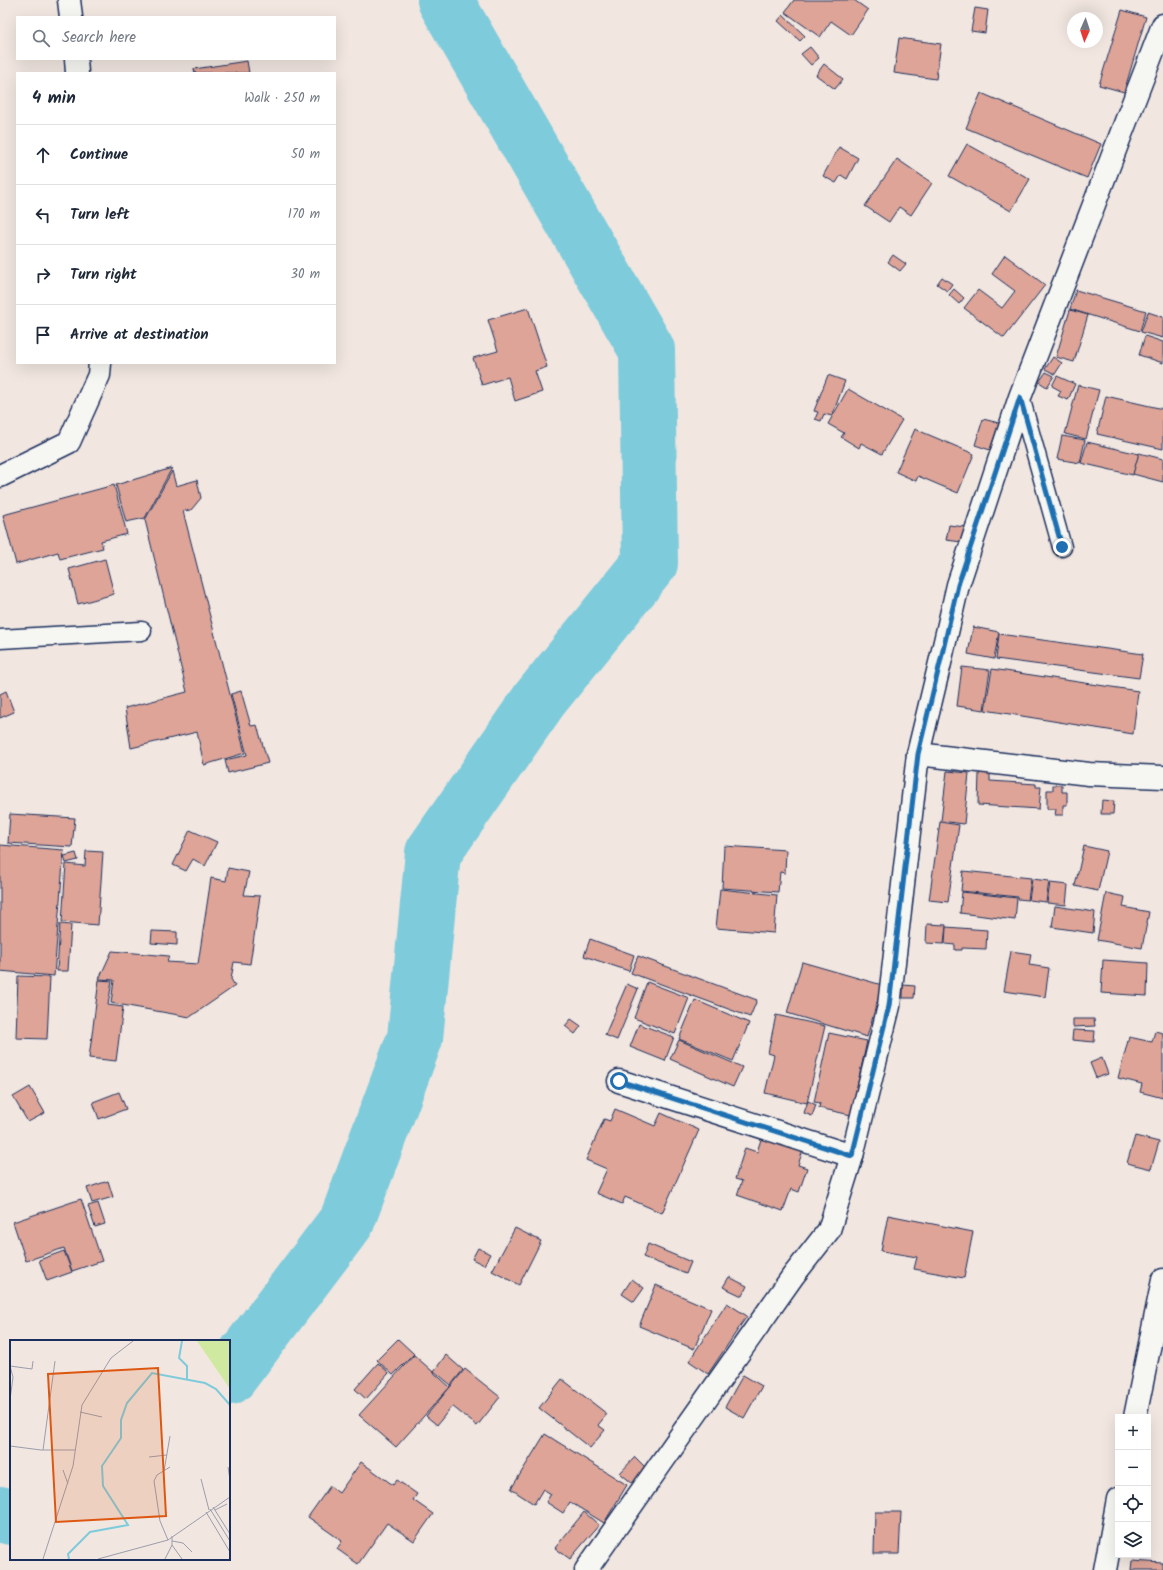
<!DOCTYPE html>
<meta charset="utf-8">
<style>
body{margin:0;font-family:Kalam,sans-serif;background:#f6f6f7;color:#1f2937}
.controls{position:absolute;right:12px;bottom:12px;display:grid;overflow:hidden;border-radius:0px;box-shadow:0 4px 16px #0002}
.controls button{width:36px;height:36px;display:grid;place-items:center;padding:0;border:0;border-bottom:1px solid #e0e1e3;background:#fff;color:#1f2937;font:20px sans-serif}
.compass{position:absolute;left:1067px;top:12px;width:36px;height:36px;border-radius:50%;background:#fff;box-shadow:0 4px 16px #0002;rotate:183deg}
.stop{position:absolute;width:12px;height:12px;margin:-9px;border:3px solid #1f6fb2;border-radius:50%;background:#fff}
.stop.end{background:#1f6fb2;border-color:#fff;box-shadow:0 1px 4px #0008}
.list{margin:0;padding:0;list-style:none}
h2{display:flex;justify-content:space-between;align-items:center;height:52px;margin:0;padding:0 16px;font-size:17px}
h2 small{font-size:13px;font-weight:400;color:#747a83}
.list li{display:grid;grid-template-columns:26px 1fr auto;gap:12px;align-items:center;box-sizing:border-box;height:60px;padding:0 16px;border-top:1px solid #e0e1e3}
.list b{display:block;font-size:15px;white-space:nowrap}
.list em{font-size:13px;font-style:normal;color:#747a83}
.icon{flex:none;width:22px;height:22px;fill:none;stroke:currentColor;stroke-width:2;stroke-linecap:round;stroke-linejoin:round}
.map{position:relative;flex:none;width:1163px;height:1570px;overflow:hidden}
.search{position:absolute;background:#fff;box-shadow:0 4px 16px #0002;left:16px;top:16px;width:320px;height:44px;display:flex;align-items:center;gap:10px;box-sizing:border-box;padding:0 14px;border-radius:0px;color:#747a83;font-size:15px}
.panel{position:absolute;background:#fff;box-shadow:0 4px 16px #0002;left:16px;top:72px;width:320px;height:292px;border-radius:0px}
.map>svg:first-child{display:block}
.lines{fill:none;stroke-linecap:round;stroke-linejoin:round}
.river{stroke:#7ecbdc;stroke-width:56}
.building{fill:#dda497;stroke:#1b2f5e}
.lane-casing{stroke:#1b2f5e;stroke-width:21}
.street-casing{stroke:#1b2f5e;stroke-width:25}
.lane{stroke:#f6f6f2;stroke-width:18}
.street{stroke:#f6f6f2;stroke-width:22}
.route{stroke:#1f6fb2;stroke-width:5}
.inset-river{fill:none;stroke:#7ecbdc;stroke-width:2}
.inset-road{fill:none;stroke:#9b9dac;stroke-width:1}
.view{fill:#de5710;fill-opacity:0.15;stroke:#de5710;stroke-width:2}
.inset-edge{fill:none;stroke:#1b2f5e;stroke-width:2}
</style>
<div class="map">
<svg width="1163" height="1570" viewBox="0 0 1163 1570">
<rect width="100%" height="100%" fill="#f1e6e0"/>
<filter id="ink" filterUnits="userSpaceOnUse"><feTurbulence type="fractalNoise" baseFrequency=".025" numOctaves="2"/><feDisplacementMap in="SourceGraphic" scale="8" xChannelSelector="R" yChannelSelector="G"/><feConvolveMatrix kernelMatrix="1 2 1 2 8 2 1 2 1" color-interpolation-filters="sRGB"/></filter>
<g filter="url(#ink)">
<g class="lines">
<g class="river">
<polyline points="229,1377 347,1221 415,1038 433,853 540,699 650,563 647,350 445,0"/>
<polyline points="0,1514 11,1517"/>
</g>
</g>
<g class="building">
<polygon points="794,0 854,0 868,10 851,35 831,21 820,37 785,12"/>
<polygon points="975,8 988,10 985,33 971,31"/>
<polygon points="1122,10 1146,17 1124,92 1099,85"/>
<polygon points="783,15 805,36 800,41 778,21"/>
<polygon points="899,38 941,44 936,79 894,73"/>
<polygon points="810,47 819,58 811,65 801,54"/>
<polygon points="247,61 249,73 195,73 194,69"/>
<polygon points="824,64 843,79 835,89 816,75"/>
<polygon points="981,93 1101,144 1087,178 966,128"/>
<polygon points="967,144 1030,179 1011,211 949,176"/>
<polygon points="839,147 858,158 847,179 841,175 836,183 823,176"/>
<polygon points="897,159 932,183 911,215 899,207 889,222 865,206"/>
<polygon points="893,255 906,264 900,271 888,262"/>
<polygon points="1005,255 1045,285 1004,338 964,308 978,290 1002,308 1015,291 992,274"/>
<polygon points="942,277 952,284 947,291 937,284"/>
<polygon points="954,289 964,298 959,304 949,295"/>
<polygon points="1076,290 1146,311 1140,331 1070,309"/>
<polygon points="528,308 547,367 535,371 542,392 515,401 508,377 482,385 473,358 498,351 488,320"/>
<polygon points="1070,310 1088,315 1074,362 1056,357"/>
<polygon points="1148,312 1163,317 1163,338 1141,332"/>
<polygon points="1145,336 1163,342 1163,363 1139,355"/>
<polygon points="1053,357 1062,363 1055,374 1045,369"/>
<polygon points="1046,372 1054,376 1047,387 1039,382"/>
<polygon points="828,375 845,381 832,416 824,414 821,421 815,419 818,412 814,411"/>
<polygon points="1057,376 1075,384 1068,400 1058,396 1061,391 1052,386"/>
<polygon points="1078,385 1099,390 1086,439 1065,434"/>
<polygon points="848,389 902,420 882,454 861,443 859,448 841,437 844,433 828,424"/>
<polygon points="1106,396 1163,409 1163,449 1097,434"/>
<polygon points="983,419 999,423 990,450 975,445"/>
<polygon points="915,429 974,454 958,493 918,476 916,481 896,472"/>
<polygon points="1062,436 1085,440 1080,463 1057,459"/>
<polygon points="1087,442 1139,454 1133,475 1081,463"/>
<polygon points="1139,453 1163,459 1163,482 1133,474"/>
<polygon points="172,468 145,518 126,522 116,485"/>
<polygon points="172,471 176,486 197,480 201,498 191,510 183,511 245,753 204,765 197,732 131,748 125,708 187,692 145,520"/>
<polygon points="114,485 127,534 101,541 103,548 60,559 58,552 16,564 3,515"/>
<polygon points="949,525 965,527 962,542 946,540"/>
<polygon points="105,559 114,594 78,604 69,569"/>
<polygon points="973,627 999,632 994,659 968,654"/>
<polygon points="999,634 1143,654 1139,678 996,659"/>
<polygon points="962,667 990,670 984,710 957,706"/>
<polygon points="992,669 1138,691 1133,734 985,710"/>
<polygon points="6,691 14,712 0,718 0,694"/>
<polygon points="241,691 251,726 257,725 268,763 228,773 225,760 247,755 231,694"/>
<polygon points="947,771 969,773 964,824 941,821"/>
<polygon points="979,773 990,773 990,781 1036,784 1036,787 1041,787 1039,809 978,805"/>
<polygon points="1053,785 1062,785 1062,792 1067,792 1067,805 1063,805 1063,815 1055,815 1056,809 1047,809 1047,790 1053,790"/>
<polygon points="1102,800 1114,801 1113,814 1101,814"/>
<polygon points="10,814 75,818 72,847 8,843"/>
<polygon points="940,822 959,825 948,902 929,900"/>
<polygon points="190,830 217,842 205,866 193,859 186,871 173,865"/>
<polygon points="0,845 64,850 54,976 0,971"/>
<polygon points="724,846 786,850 785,873 780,872 778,892 722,888"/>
<polygon points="1084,846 1107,851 1098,891 1075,886"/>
<polygon points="86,851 103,852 98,925 62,922 66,864 85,866"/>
<polygon points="76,853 78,860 66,863 64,856"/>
<polygon points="228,868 249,872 244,895 260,896 250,964 234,962 231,979 235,986 190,1017 111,1003 114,980 99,979 112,951 169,956 167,962 198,964 211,878 226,881"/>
<polygon points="963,871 1031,878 1028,900 1018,899 1018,897 961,891"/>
<polygon points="1032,879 1049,881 1046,902 1029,900"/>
<polygon points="1050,883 1068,885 1066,905 1047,903"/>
<polygon points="720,889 777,895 774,933 716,928"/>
<polygon points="962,892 1017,898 1015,920 960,913"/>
<polygon points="1106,893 1125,897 1123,907 1149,912 1142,948 1097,940"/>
<polygon points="1055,906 1095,912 1093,933 1052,927"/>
<polygon points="60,924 71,925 68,971 57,971"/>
<polygon points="927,924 946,925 944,944 926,943"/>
<polygon points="946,927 987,930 986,949 962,948 962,950 955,950 955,945 945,944"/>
<polygon points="152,931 177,932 177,945 151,943"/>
<polygon points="590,939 634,955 629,971 584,956"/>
<polygon points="1011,951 1031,954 1029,965 1049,968 1045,997 1004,991"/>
<polygon points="638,956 757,1000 750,1017 631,973"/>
<polygon points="1103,960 1148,963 1147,996 1101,993"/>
<polygon points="802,962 882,985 867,1037 787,1013"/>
<polygon points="18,976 50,977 47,1039 16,1038"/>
<polygon points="99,980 112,981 108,1005 123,1007 116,1061 89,1058"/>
<polygon points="647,982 689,998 675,1034 634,1018"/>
<polygon points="627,984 638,989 617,1040 605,1035"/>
<polygon points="903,985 915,986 914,998 903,998"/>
<polygon points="695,1000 749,1023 733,1061 679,1039"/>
<polygon points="776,1015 825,1026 807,1103 765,1093 774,1055 768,1053"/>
<polygon points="571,1019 581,1026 575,1034 565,1026"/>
<polygon points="1073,1019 1094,1019 1095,1026 1073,1027"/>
<polygon points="639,1024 674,1037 665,1061 630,1047"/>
<polygon points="1073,1030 1095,1031 1094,1042 1072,1040"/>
<polygon points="1155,1031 1163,1033 1163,1098 1140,1092 1142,1084 1118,1078 1129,1037 1152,1042"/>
<polygon points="829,1033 867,1041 851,1115 819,1108 820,1103 814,1102"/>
<polygon points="679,1040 742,1067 733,1087 670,1059"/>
<polygon points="1102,1058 1108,1074 1096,1078 1090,1063"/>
<polygon points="30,1087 45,1113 28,1122 13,1097"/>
<polygon points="119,1092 126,1109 99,1119 93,1102"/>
<polygon points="808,1101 816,1105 812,1116 804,1113"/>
<polygon points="615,1109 655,1126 661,1113 699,1130 662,1213 625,1197 622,1204 596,1193 607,1169 586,1160 604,1119 610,1121"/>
<polygon points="763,1133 804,1147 798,1165 807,1168 799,1192 791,1189 783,1211 737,1195 742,1181 735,1179 745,1148 757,1152"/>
<polygon points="1135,1136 1159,1142 1151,1169 1127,1163"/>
<polygon points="108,1181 113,1197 92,1203 87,1188"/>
<polygon points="81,1199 102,1261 72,1271 64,1248 26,1261 13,1222"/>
<polygon points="98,1203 105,1224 95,1227 88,1206"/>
<polygon points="888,1215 973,1232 964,1278 914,1269 917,1257 881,1251"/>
<polygon points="515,1228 541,1241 519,1285 492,1271"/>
<polygon points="648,1244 691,1262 686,1274 643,1257"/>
<polygon points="478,1248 490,1254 484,1265 472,1259"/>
<polygon points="64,1251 72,1272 47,1281 39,1260"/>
<polygon points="729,1277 747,1286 742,1296 723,1287"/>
<polygon points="632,1279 644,1288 634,1302 622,1294"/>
<polygon points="656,1285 711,1309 694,1349 639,1326"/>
<polygon points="727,1303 747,1316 708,1374 689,1361"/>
<polygon points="398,1339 414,1354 393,1375 377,1360"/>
<polygon points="414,1355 450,1387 396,1447 359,1415"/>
<polygon points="446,1355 463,1370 451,1385 434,1371"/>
<polygon points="378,1363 389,1373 366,1399 355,1389"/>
<polygon points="465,1369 500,1397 477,1426 452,1406 437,1425 426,1416"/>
<polygon points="743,1375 762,1386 744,1418 725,1407"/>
<polygon points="562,1379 607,1414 598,1425 605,1430 590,1448 539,1408"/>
<polygon points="545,1434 627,1485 604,1523 570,1502 563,1513 546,1502 551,1494 543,1489 534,1504 511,1489"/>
<polygon points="635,1457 647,1469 633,1484 620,1473"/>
<polygon points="361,1462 393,1485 397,1480 417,1494 413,1500 433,1514 414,1541 387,1523 358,1564 337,1549 342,1541 308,1517 330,1486 339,1493"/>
<polygon points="584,1512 599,1525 570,1559 555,1548"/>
<polygon points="875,1512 901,1512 899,1554 874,1554"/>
<polygon points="1132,1561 1163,1563 1163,1570 1131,1570"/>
</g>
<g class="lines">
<g class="lane-casing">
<g id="lane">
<polyline points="1020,397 1062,547"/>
<polyline points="0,639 142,631"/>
</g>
</g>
<g class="street-casing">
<g id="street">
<polyline points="69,0 71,17"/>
<polyline points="76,59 77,73"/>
<polyline points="0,476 69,442 99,375 100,363"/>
<polyline points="918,754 1089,774 1163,777"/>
<polyline points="619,1081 852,1156"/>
<polyline points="1135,1417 1163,1280"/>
<polyline points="586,1570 793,1276 829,1230 852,1156 889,1006 918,754 940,663 958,585 1020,397 1163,25"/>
<polyline points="1105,1570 1118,1499"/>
</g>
</g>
<use href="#lane" class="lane"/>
<use href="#street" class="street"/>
</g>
</g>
<g class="lines" filter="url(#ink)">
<polyline class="route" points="619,1081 852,1156 889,1006 918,754 940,663 958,585 1020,397 1062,547"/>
</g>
<g transform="translate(10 1340)">
<rect width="220" height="220" fill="#f1e6e0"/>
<path d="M187 1H220V49Z" fill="#cfeaa0"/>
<path class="inset-river" d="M172 1 169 18 177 26V39M59 219 58 214 80 192 118 185 93 146 92 126 111 98V80L117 63 142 33 195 43 206 49 220 65"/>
<path class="inset-road" d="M0 26 3 37 0 60M0 26 22 29 23 21M70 72 92 77M0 106 31 110H65M33 110 45 21M139 117 157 115M218 127 220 140M53 130 58 144M154 131 160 96M191 139 199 170M203 167 220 194M200 169 220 201M205 170 217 164M196 172 220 212M158 200 150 181 144 141 147 135 160 127M162 201 173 203 182 212M162 205 172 219M33 219 63 126 72 65 101 18 123 1M88 219 158 200 220 157M155 219 162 205V196"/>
<path class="view" d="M148 28 156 176 46 182 38 34Z"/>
<rect width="220" height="220" class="inset-edge"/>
</g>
</svg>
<div class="controls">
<button>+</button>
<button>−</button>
<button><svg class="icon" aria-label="locate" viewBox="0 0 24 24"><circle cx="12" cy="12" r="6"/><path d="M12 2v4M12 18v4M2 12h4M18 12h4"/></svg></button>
<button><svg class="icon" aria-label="layers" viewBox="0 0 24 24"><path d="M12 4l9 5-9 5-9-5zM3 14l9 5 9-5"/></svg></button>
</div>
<svg class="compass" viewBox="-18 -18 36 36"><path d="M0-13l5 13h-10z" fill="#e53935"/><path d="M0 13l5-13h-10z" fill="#747a83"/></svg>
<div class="stop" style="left:619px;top:1081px"></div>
<div class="stop end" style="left:1062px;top:547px"></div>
<div class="search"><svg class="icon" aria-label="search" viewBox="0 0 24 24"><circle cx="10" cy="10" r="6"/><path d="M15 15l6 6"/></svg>Search here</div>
<section class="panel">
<h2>4 min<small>Walk · 250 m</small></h2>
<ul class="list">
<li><svg class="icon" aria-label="ahead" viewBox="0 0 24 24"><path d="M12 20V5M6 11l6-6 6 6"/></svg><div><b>Continue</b></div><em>50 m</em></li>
<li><svg class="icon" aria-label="left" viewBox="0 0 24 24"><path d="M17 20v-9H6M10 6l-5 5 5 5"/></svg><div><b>Turn left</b></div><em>170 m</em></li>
<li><svg class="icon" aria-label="right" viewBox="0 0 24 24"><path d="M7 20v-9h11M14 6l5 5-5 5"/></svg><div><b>Turn right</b></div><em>30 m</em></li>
<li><svg class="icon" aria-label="arrive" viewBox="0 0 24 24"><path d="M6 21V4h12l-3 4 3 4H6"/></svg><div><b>Arrive at destination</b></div></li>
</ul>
</section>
</div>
